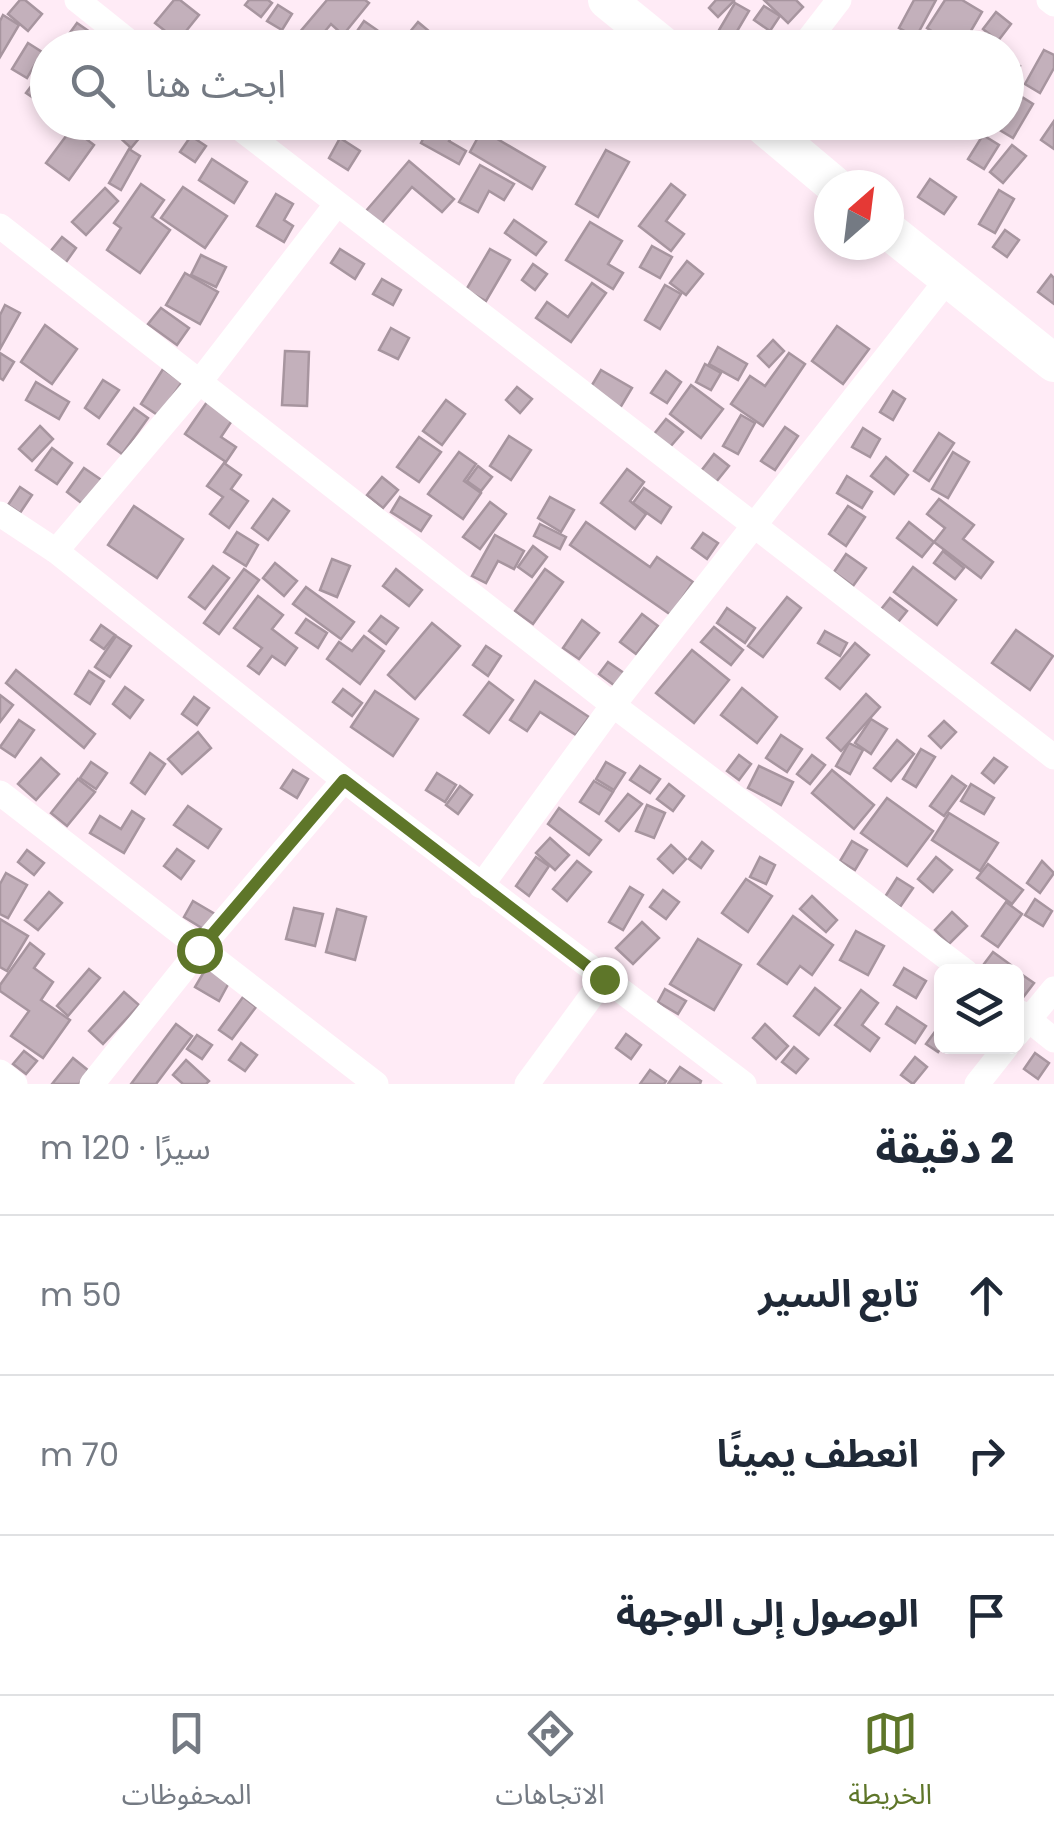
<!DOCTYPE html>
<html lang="ar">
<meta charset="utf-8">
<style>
body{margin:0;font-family:Poppins,"Noto Sans Arabic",sans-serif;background:#f6f6f7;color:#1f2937;direction:rtl}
.controls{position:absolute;right:30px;bottom:30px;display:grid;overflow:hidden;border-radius:15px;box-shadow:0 5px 15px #0003}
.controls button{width:90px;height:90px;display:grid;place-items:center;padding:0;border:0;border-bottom:2px solid #e0e1e3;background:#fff;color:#1f2937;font:50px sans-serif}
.compass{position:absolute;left:814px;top:170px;width:90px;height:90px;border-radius:50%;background:#fff;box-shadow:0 5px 15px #0003;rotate:28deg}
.stop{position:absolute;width:30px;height:30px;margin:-22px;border:8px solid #5e7629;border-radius:50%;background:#fff}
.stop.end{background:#5e7629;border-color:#fff;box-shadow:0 2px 10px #0008}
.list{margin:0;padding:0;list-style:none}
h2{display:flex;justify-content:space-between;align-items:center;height:130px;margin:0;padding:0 40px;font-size:42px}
h2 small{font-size:32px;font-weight:400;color:#747a83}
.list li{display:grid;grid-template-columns:65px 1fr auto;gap:30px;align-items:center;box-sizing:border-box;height:160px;padding:0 40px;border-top:2px solid #e0e1e3}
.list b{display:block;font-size:38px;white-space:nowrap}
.list em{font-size:32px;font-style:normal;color:#747a83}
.icon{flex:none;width:55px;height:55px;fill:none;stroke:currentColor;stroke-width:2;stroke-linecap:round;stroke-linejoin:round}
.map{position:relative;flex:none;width:1054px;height:1084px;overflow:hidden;direction:ltr}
.search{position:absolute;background:#fff;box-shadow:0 5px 15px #0003;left:30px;right:30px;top:30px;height:110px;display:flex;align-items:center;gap:25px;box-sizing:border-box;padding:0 35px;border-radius:55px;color:#747a83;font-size:38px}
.sheet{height:610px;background:#fff}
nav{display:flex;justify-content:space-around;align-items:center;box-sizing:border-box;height:140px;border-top:2px solid #e0e1e3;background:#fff;font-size:28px;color:#747a83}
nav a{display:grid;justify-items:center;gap:5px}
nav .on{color:#5e7629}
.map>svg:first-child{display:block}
.building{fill:#c3b0bb;stroke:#a7959f;stroke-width:2.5}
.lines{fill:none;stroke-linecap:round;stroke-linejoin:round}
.minor{stroke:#fff;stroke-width:25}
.secondary{stroke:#fff;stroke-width:38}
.route{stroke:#5e7629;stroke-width:12}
</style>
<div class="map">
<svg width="1054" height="1084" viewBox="0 0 1054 1084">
<rect width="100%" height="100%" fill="#ffebf6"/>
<g class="building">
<polygon points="20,0 25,0 42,14 28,31 8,14"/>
<polygon points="174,0 180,0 199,15 178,41 155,23"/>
<polygon points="249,0 268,0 272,3 261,17 245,5"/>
<polygon points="327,0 365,0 369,3 343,35 331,24 311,48 304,48 294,39"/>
<polygon points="716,0 733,0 734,1 718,17 709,8"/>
<polygon points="764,0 796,0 803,7 788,23"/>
<polygon points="914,0 936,0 916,37 899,28"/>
<polygon points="945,0 962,0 982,12 961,48 934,48 941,37 927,28"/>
<polygon points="735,3 749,11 733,38 719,30"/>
<polygon points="278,5 292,14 282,30 267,21"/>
<polygon points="764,6 780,16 770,31 754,20"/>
<polygon points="996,12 1011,24 998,41 983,29"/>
<polygon points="3,15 19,25 0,57 0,21"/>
<polygon points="364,21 377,30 366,46 353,37"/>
<polygon points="418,22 443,43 439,48 414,48 404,39"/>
<polygon points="77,23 93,34 83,48 59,48"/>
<polygon points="28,43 42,52 27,78 12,69"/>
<polygon points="1044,50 1054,55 1054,68 1040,93 1025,84"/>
<polygon points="1006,59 1020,66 1007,92 1006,92"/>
<polygon points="48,64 48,108 26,93"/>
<polygon points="1014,92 1033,104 1013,138 993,126 995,122 1006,122 1006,104"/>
<polygon points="1054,121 1054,149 1041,140"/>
<polygon points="128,122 138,122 146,130 131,148 117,135"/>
<polygon points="432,122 460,122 449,141 466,151 459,164 421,143"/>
<polygon points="72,128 94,145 69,180 46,163"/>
<polygon points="482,130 545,167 532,189 470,152"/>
<polygon points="983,135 999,145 984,169 968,159"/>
<polygon points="191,136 206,146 195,162 180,152"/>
<polygon points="340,138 360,151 348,170 329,158"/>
<polygon points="1012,145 1026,156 1003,183 990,172"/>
<polygon points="129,149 140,156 121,190 109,183"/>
<polygon points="606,150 629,162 598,217 576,204"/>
<polygon points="212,159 247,182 234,203 199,180"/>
<polygon points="409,161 454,199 442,212 412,187 380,225 365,212"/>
<polygon points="480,165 514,184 504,200 489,191 478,212 459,202"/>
<polygon points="930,179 956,197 944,214 918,197"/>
<polygon points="141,184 164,200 152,217 170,230 140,273 107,250 121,228 114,223"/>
<polygon points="671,184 685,195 666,221 684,234 671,251 639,226"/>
<polygon points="183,187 227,216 205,248 161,218"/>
<polygon points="105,188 118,201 86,235 72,222"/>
<polygon points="999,190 1014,199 995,233 979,224"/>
<polygon points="276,194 293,204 284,220 293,226 284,242 257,226"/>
<polygon points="514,220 546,242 536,255 505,233"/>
<polygon points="590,222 622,241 608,264 623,273 613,289 566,260"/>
<polygon points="1005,230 1019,240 1007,257 993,247"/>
<polygon points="62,237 76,248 64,265 49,253"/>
<polygon points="652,246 672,257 660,278 640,267"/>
<polygon points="340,249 364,264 355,279 331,263"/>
<polygon points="490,249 510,260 486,301 466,290"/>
<polygon points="201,255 226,267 216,287 191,275"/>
<polygon points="687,261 703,274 686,295 670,283"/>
<polygon points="533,264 547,274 535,290 522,280"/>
<polygon points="185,273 218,292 200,324 166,305"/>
<polygon points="1051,275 1054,278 1054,304 1038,292"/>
<polygon points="382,279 401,290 393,305 373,294"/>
<polygon points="592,283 606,293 571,342 536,318 547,302 568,317"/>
<polygon points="665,285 681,294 660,329 645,320"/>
<polygon points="5,305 20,313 0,349 0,315"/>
<polygon points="161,308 189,328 177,345 148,324"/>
<polygon points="45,325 77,349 52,384 21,362"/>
<polygon points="837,326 869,349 843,384 812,361"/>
<polygon points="391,328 409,338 398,359 379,350"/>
<polygon points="773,340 784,351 769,367 758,356"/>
<polygon points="718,347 747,364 738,380 709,364"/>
<polygon points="285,351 309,352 307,406 282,405"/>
<polygon points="0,353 14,362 3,380 0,378"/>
<polygon points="789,353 805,364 763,426 731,404 750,376 765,386"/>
<polygon points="705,364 721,373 711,390 696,382"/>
<polygon points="163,369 182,382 159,416 141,404"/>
<polygon points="601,370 632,388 620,408 589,390"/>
<polygon points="666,371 681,382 667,403 651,393"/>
<polygon points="103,380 119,390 99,418 85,408"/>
<polygon points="36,382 69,402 59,419 26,400"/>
<polygon points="691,385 723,409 701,438 670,414"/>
<polygon points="517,387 532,399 520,413 506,400"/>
<polygon points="893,391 905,399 893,420 880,412"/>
<polygon points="446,400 465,414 442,445 423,431"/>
<polygon points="207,402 233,419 221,437 236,447 226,462 185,434"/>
<polygon points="134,408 148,418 122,454 108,444"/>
<polygon points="741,415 755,423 738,454 723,446"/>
<polygon points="666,419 683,432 670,447 654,434"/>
<polygon points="40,426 53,439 32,461 19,449"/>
<polygon points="785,427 798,436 775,470 761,461"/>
<polygon points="863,428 880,439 870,457 852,447"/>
<polygon points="939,433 954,443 929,481 914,471"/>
<polygon points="509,436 531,450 511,480 490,466"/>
<polygon points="419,437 441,452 419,482 397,467"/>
<polygon points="52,448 72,463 57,484 36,470"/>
<polygon points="459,452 476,464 464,481 481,493 463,519 428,494"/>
<polygon points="953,452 969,462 948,498 932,489"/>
<polygon points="714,454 729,466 716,482 701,471"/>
<polygon points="886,457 908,475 894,494 871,476"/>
<polygon points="224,463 241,475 231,489 248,501 229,528 210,514 223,497 207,486"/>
<polygon points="478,466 492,477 481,491 467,481"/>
<polygon points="84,468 103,481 84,505 67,492"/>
<polygon points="627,469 644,482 630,501 646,514 635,529 601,503"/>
<polygon points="847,476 872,492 862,508 837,493"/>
<polygon points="382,477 398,490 383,508 367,495"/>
<polygon points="20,487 32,495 20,513 8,505"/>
<polygon points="644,488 671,507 661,523 633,503"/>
<polygon points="400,497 431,516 421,531 391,512"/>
<polygon points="550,497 574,510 561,532 538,518"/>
<polygon points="273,499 289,511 268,540 252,528"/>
<polygon points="939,499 974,525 963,539 993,562 981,578 934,542 945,528 927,514"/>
<polygon points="490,502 506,514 480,549 463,537"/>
<polygon points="134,506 183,539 157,578 108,545"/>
<polygon points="848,506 865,517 846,546 829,534"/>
<polygon points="586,522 650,567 657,557 693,582 671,615 570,545"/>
<polygon points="909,522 934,542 922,557 897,538"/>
<polygon points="540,524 566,537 560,549 534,536"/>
<polygon points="237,532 258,545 246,566 224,552"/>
<polygon points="703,533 718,543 707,559 692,548"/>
<polygon points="495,535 524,551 514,569 498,561 486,583 472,576"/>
<polygon points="533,546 547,557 532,577 518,567"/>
<polygon points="943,551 964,568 955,579 934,563"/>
<polygon points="846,554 866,568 853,586 834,572"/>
<polygon points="332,559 350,566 337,597 320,590"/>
<polygon points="275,563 297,581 284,596 263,578"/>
<polygon points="213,566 229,578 205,609 189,597"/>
<polygon points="913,567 956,600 937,625 894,592"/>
<polygon points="244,569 259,580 219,634 204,623"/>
<polygon points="396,569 422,590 409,606 383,586"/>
<polygon points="545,569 563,582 533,624 515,611"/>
<polygon points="306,587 354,622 341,639 293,604"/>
<polygon points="258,596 283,615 272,629 297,648 285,665 272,656 259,674 248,666 262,648 234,628"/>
<polygon points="787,597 801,608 763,657 748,646"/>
<polygon points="890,598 907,611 895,626 878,613"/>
<polygon points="727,608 755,628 745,643 717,623"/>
<polygon points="642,614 658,626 636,654 620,642"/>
<polygon points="381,616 398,628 386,644 369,631"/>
<polygon points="306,619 327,633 318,648 296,633"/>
<polygon points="582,620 599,633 579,659 563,648"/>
<polygon points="432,623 460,646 415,699 388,675"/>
<polygon points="101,625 115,635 104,649 91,640"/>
<polygon points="714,627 743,650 731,665 701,642"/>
<polygon points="1016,630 1053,656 1030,690 992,663"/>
<polygon points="825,631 847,643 840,656 818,643"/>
<polygon points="116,636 131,646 110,677 95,667"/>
<polygon points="364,636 384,651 360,684 327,659 339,642 352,651"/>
<polygon points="855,643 869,655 840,689 826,678"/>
<polygon points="486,646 501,656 488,676 473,665"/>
<polygon points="692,650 729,680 694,723 656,693"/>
<polygon points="608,662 624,673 615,686 599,674"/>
<polygon points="16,670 95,734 84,748 6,683"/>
<polygon points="89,671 104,681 90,704 75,694"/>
<polygon points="535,681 589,717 576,735 540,712 527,731 510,720"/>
<polygon points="489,682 513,700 489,733 464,715"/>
<polygon points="125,687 143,700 130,718 113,704"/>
<polygon points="742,688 777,717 757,743 721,715"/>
<polygon points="343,689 362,703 352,716 333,702"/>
<polygon points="375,691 418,719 393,756 351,727"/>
<polygon points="866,694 880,707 841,751 827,738"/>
<polygon points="0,695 13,705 0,722"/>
<polygon points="194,697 209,708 197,725 182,714"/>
<polygon points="871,719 887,729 871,754 855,743"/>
<polygon points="19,720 34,730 15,757 0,747"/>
<polygon points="944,721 956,732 941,748 929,736"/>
<polygon points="198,732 211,748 182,774 168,759"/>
<polygon points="781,735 802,749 787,772 766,758"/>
<polygon points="897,740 914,754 891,781 874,768"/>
<polygon points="849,743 863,750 850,774 836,766"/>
<polygon points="921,749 935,757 916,787 903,779"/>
<polygon points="150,753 165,764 145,794 131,783"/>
<polygon points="739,755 751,764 739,780 727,771"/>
<polygon points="812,755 825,765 810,784 797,774"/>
<polygon points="41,758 59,774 36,800 18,784"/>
<polygon points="994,758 1007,767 994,783 982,773"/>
<polygon points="91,762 107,773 96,789 80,778"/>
<polygon points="606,762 625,773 614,790 596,779"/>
<polygon points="640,766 660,779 650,793 630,780"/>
<polygon points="759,766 793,782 781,805 748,788"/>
<polygon points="293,770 308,779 297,798 281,788"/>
<polygon points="832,770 874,805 854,829 812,793"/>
<polygon points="437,773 456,785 445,802 426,790"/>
<polygon points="952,776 966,786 944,816 930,806"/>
<polygon points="78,779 95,792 67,826 51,813"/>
<polygon points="594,781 613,792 599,814 580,802"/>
<polygon points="669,784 684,796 673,811 657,799"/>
<polygon points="971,784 994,798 984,814 961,801"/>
<polygon points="460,786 472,795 458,814 446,805"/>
<polygon points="628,794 642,804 619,831 606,821"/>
<polygon points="887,798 933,831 907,866 861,833"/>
<polygon points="647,805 665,813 654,838 636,831"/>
<polygon points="188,806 221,829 208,848 174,825"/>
<polygon points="559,808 601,840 589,855 548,824"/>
<polygon points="132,811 144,819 124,853 90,833 100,816 121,829"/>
<polygon points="949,813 998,843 980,871 932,840"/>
<polygon points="550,838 569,855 555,870 536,853"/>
<polygon points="852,841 867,850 855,870 840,861"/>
<polygon points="702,842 713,851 701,868 689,859"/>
<polygon points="671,845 686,859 673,873 658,859"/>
<polygon points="177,849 194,861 181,879 164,866"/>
<polygon points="27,850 44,863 34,875 18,862"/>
<polygon points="536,857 549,866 529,896 516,886"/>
<polygon points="760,857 775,865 766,884 750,877"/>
<polygon points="936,857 952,870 933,892 918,879"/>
<polygon points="577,861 591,872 567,901 553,889"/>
<polygon points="1042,861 1054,873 1040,893 1027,883"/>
<polygon points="988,864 1023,890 1012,904 977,878"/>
<polygon points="6,873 27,885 8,918 0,914 0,884"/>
<polygon points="897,878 913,888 900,907 885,897"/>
<polygon points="746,879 772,896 748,932 722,913"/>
<polygon points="630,887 643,895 623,930 609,922"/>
<polygon points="663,890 679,902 666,919 650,907"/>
<polygon points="49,892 62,903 38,930 25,920"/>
<polygon points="812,896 837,920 826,932 800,909"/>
<polygon points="1035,899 1052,911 1043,926 1025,915"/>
<polygon points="193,901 220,917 210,933 184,917"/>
<polygon points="1006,902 1022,914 998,947 982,936"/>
<polygon points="294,908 323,914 315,946 286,939"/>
<polygon points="337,909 366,917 355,960 326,952"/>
<polygon points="952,912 967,926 949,944 935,930"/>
<polygon points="793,916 833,945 812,975 800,966 787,984 758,964"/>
<polygon points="0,919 28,936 7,971 0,967"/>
<polygon points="642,922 659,938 633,964 616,948"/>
<polygon points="856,931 884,946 868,975 840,960"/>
<polygon points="698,939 741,965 714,1010 670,984"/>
<polygon points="30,943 44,954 34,968 53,982 41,1000 70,1020 43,1058 11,1036 29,1011 0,991 0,985"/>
<polygon points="993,952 1011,965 1007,972 987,972 981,968"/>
<polygon points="208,965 231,979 219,1001 195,987"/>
<polygon points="904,968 926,981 916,998 894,985"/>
<polygon points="89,969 100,978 68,1016 57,1006"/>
<polygon points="1021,974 1034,983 1021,1000 1016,997 1016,980"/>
<polygon points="815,988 840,1008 819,1035 794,1016"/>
<polygon points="665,989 686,1001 678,1014 658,1002"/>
<polygon points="861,990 878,1003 862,1025 879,1038 870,1051 835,1025"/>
<polygon points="124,992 139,1005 103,1044 89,1031"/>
<polygon points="243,997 256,1007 232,1039 219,1030"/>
<polygon points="897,1007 926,1026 915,1043 886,1024"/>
<polygon points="942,1022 942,1046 938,1052 926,1044"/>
<polygon points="176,1024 192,1036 156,1084 131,1084"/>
<polygon points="765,1024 788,1046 776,1059 753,1038"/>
<polygon points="626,1034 641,1045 631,1059 616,1048"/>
<polygon points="197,1035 212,1045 202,1059 187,1049"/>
<polygon points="241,1043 257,1055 245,1071 229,1060"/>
<polygon points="794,1047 808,1059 796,1073 782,1062"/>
<polygon points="24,1051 37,1061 26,1074 13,1064"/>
<polygon points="1035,1053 1049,1063 1038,1079 1024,1069"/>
<polygon points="915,1057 927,1067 913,1084 901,1075"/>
<polygon points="73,1058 89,1071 79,1084 52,1084"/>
<polygon points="186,1060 209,1081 206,1084 183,1084 173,1075"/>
<polygon points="680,1067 701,1081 700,1084 668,1084"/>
<polygon points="650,1070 666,1081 664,1084 640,1084"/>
</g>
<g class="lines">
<g class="minor">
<polyline points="77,0 137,48"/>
<polyline points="1049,0 1054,4"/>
<polyline points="802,48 839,0"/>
<polyline points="232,122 1054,757"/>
<polyline points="0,226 613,705 966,972"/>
<polyline points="0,514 56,551 344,780 744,1084"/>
<polyline points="56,551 201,380 336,205"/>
<polyline points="0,793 376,1084"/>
<polyline points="481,886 613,705 947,280"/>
<polyline points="1019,1012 1054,1040"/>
<polyline points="1016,1035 1054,989"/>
<polyline points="0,1072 15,1084"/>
<polyline points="92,1084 199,950 344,780"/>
<polyline points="527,1084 604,979"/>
<polyline points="977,1084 1007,1046"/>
</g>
<g class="secondary">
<polyline points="607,0 666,48"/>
<polyline points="759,122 834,185"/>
<polyline points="889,231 1054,363"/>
</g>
</g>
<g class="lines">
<polyline class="route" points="199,950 344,780 604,979"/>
</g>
</svg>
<div class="controls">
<button><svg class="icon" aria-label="layers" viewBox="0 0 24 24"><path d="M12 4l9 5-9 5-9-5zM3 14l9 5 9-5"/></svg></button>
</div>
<svg class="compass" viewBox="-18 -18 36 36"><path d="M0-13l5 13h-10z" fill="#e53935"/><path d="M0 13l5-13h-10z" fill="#747a83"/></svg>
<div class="stop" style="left:199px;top:950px"></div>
<div class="stop end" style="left:604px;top:979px"></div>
<div class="search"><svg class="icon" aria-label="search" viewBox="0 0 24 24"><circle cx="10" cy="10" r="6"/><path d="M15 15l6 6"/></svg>ابحث هنا</div>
</div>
<section class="sheet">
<h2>2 دقيقة<small>سيرًا · 120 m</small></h2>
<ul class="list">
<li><svg class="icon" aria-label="ahead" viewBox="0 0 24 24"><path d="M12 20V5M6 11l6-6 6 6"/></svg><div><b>تابع السير</b></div><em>50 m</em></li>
<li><svg class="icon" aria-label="right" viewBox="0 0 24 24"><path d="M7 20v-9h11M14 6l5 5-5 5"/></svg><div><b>انعطف يمينًا</b></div><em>70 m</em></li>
<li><svg class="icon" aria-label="arrive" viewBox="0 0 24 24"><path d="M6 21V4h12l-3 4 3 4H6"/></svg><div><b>الوصول إلى الوجهة</b></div></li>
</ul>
</section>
<nav>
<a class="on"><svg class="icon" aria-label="map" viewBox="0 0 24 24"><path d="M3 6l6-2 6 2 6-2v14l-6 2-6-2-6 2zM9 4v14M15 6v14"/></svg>الخريطة</a>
<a><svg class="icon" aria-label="directions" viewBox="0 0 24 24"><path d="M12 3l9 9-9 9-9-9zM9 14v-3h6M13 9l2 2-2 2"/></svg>الاتجاهات</a>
<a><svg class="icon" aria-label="saved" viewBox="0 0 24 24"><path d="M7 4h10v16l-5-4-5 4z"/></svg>المحفوظات</a>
</nav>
